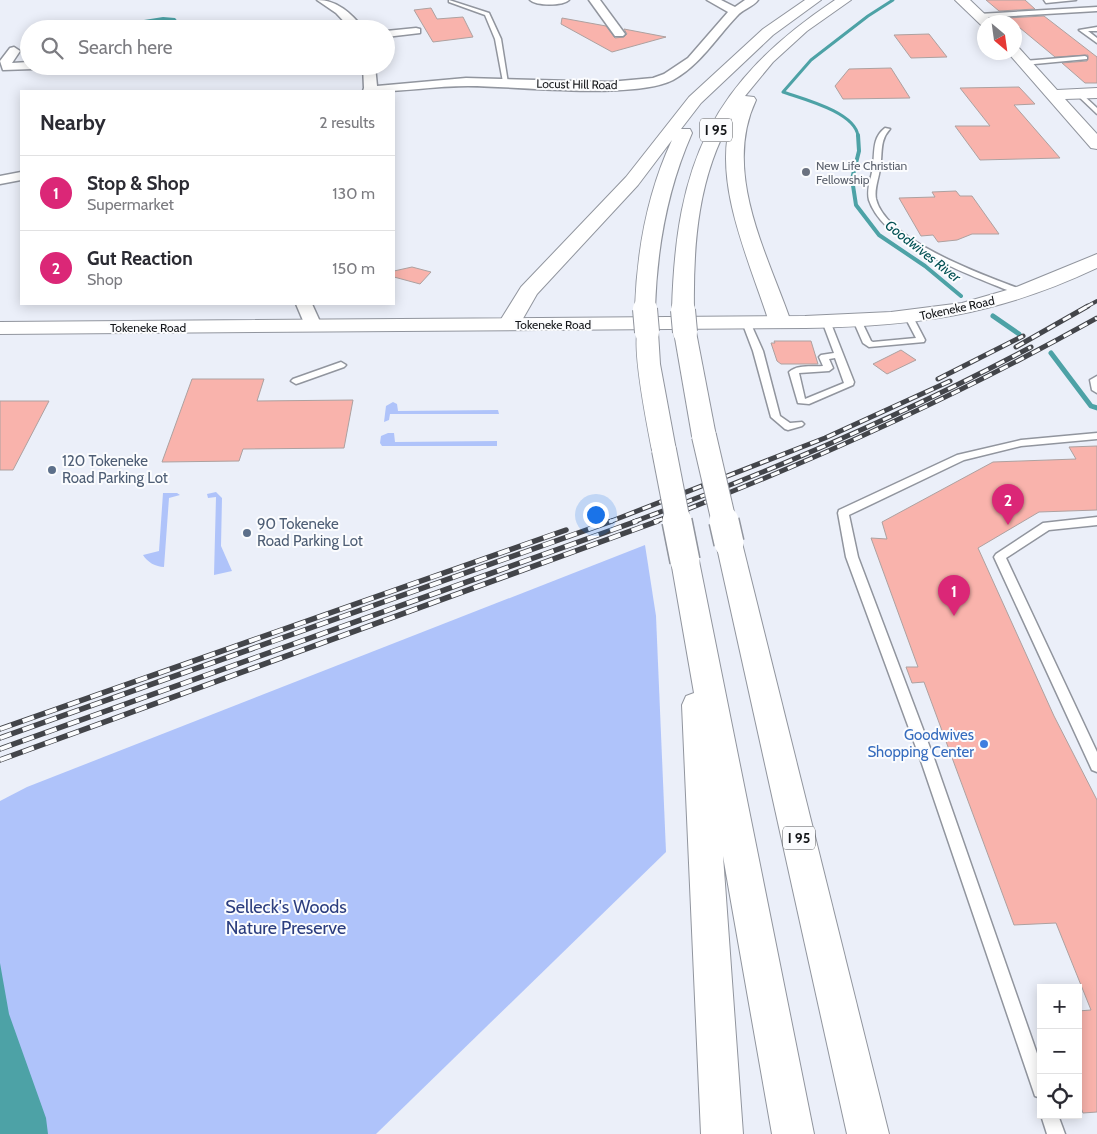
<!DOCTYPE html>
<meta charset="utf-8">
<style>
body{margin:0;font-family:Cabin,sans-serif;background:#f7f7f7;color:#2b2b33}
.controls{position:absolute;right:15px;bottom:15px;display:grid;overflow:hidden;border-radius:0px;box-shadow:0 2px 12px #0003}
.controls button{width:45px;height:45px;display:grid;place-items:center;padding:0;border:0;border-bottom:1px solid #e1e1e2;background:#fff;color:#2b2b33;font:25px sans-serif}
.compass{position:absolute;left:977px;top:15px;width:45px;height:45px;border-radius:50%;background:#fff;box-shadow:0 2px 12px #0003;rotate:151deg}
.you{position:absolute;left:595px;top:514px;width:18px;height:18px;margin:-12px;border:4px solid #fff;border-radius:50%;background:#1a73e8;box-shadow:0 0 0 8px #1a73e833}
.badge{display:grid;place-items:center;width:32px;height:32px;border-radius:50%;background:#db2777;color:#fff;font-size:16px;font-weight:700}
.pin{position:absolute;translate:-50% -41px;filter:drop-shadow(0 1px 2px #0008)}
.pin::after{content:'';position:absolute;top:26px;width:18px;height:15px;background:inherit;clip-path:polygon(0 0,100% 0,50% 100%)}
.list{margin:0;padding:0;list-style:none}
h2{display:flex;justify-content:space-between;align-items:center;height:65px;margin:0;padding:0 20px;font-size:21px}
h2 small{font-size:16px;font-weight:400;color:#7c7c81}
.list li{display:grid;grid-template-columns:32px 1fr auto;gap:15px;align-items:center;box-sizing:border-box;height:75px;padding:0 20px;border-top:1px solid #e1e1e2}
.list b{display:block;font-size:19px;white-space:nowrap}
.list p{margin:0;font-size:16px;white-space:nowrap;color:#7c7c81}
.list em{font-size:16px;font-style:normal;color:#7c7c81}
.icon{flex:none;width:28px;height:28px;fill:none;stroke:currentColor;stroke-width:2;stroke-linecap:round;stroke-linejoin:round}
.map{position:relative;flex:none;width:1097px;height:1134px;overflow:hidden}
.search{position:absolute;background:#fff;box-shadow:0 2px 12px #0003;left:20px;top:20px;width:375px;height:55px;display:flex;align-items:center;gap:12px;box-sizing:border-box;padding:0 18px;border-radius:28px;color:#7c7c81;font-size:19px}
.panel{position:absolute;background:#fff;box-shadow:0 2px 12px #0003;left:20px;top:90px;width:375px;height:215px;border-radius:0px}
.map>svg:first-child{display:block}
.green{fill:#afc3fa}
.water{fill:#4da2a6}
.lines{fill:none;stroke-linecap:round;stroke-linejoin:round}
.stream-far2{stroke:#4da2a6;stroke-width:3}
.stream-far1{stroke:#4da2a6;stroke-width:4}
.stream{stroke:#4da2a6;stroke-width:5}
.building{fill:#f9b3ac;stroke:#ada1a0}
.service-casing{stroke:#91959e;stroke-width:3}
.minor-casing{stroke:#91959e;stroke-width:3}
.tertiary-casing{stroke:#91959e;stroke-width:2}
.secondary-casing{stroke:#91959e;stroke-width:2}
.motorway-casing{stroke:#91959e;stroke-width:2}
.service{fill:#fff;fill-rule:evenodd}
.minor{fill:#fff;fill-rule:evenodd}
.tertiary{fill:#fff;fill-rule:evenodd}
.secondary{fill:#fff;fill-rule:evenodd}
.motorway{fill:#fff;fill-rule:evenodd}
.rail-far2-casing{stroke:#43454a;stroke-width:4}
.rail-far1-casing{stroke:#43454a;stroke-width:5}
.rail-casing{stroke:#43454a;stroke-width:5.5}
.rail-far2{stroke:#fbfcfe;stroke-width:2.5;stroke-dasharray:8;stroke-linecap:butt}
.rail-far1{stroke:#fbfcfe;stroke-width:3;stroke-dasharray:9;stroke-linecap:butt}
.rail{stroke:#fbfcfe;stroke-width:4;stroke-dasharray:12;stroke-linecap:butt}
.motorway-bridge-far1-casing{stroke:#91959e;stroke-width:26;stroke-linecap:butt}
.motorway-bridge-casing{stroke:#91959e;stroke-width:32;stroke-linecap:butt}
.motorway-bridge-far1{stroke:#fff;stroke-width:24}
.motorway-bridge{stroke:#fff;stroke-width:29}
.worship-dot{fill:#6b7280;stroke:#fbfcfe;stroke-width:2}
.service-dot{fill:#5c6f8a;stroke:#fbfcfe;stroke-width:2}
.shop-dot{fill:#3f7fe0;stroke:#fbfcfe;stroke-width:2}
.labels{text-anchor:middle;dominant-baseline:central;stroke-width:4;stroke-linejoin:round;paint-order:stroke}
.far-street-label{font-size:12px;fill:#141619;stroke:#fbfcfe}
.far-worship-label{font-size:12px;fill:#5b616d;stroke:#fbfcfe;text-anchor:start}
.shield{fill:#fbfcfe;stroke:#595b5e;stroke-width:1}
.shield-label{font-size:14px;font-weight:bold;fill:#141619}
.far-water-label{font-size:14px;font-style:italic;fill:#005053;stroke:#fbfcfe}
.service-label{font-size:15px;fill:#4e5e75;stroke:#fbfcfe;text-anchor:start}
.shop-label{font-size:15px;fill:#366cbe;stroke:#fbfcfe;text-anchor:end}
.near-park-label{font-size:18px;fill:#2c3e7f;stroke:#fbfcfe}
</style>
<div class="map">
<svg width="1097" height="1134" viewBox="0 0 1097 1134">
<rect width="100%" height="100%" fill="#ebeff9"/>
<g class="green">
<polygon points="393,402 397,404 398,411 498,410 499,414 390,414 389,420 384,422 386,406"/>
<polygon points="388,433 394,433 395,442 497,441 497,446 382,446 380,443 381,436"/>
<polygon points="216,492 222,498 221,546 232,571 214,575 216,497 208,498 207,494"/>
<path d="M163 493H177L180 495 169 498 164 567C156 567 147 562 143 555L159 551Z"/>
<polygon points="645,545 656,616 666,852 376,1134 0,1134 0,801 27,787"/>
</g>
<g class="water">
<path d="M163 17 175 18 181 25C170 32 151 31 141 23L144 20Z"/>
<polygon points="0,963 9,1014 46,1118 48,1134 0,1134"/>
</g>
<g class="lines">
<path class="stream-far2" d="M858 136C855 112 803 99 783 92L811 60 868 16 893 0"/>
<polyline class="stream-far1" points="858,135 859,151 852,179 856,205 879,235 925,266 961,296"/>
<g class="stream">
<polyline points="993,316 1019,334"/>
<polyline points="1051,353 1091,406 1097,408"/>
</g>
</g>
<g class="building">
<polygon points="986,0 1025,0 1035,9 999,11"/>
<polygon points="431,8 437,19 463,17 473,37 433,42 414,10"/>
<polygon points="1044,16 1097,57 1097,83 1085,83 1062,63 1087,61 1088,55 1055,57 1008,18"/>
<polygon points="562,18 606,26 615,38 624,37 627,34 624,29 666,37 612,52 561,24"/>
<polygon points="929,34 947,57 911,58 894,35"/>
<polygon points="891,68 910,98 843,99 835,86 849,69"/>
<polygon points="1019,87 1035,104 1014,105 1060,158 980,160 955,126 990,126 960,88"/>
<polygon points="956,191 960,196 972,196 999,234 972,234 957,240 938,242 933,235 921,236 899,198 935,197 932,192"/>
<polygon points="412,267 431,272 420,284 394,277 394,271"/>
<polygon points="774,341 811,341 818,364 781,364 777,361 771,343 775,343"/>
<polygon points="901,350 916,360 887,374 873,364"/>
<polygon points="192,379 264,379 257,401 353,400 344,448 243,449 239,461 162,462"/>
<polygon points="0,401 49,401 13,470 0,470"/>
<polygon points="1097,446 1097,510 1039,512 978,548 1054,716 1097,800 1097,1112 1083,1113 1078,1100 1078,1011 1091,1010 1056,923 1014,925 924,682 912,683 906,667 918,667 871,538 887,539 882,522 993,462 1076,459 1069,447"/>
</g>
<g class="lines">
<g class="service-casing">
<g id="service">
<polygon points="449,0 489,13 501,39 508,83 503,82 495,39 485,15 449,2"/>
<polygon points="1044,0 1076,0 1046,3"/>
<polygon points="1097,7 1097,11 979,18 976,16 979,14"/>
<polygon points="270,24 322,27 325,29 268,27"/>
<polygon points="1097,27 1097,31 1088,31 1097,38 1097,43 1079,30"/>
<polygon points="1085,56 1087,57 1087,59 1024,65 1021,63 1024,61"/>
<polygon points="1077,93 1081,93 1097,108 1097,114 1077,95"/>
<path d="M885 128 890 129C879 141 883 153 880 168 879 178 874 189 876 199 886 241 986 276 1023 290V294H1017C976 277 884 246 869 200 866 189 872 177 873 166 875 152 872 138 885 128Z"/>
<polygon points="909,314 913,317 925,340 924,342 869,347 863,343 853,320 854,318 860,318 871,341 873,342 916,338 905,317"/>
<path d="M826 318 830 321 854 382 853 385 809 404 798 403 789 372C798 364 812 367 823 366L819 357 821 355 834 353 822 321ZM835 358 844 383 805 399 799 373 829 371 833 368 829 359Z"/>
<polygon points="746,319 750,322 763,351 780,416 790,423 802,422 804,424 802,426 788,430 785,429 771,417 753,351 742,322"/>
<polygon points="341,362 346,365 344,367 299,383 296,384 291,381 293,379"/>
<polygon points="1097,376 1097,393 1092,390 1090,380"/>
<polygon points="1097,433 1097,439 1021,446 964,460 849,515 858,557 935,761 1041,1065 1041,1098 1035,1096 1033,1090 921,761 846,557 838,513 839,510 957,455 1021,440"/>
<polygon points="1097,517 1097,525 1049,530 1006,558 1097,752 1097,772 1092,770 994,557 996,554 1043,523"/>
<polygon points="1041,1115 1058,1115 1065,1134 1047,1134"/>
</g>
</g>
<g class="minor-casing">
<g id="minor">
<path d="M317 0C337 0 351 13 364 29H351L336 13Z"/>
<path d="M530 0H569C563 6 536 6 530 0Z"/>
<polygon points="589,0 600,0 625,34 623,36 615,36"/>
<path d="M707 0H721L735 7 745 0H758C753 7 743 9 737 16 716 38 700 65 673 80 634 100 516 86 468 86 431 86 398 93 363 91L364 88 363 66H375L377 86 466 78 609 82 653 78 664 74 688 58 728 12Z"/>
<polygon points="416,28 420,29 420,33 386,37 386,31"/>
<polygon points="14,47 20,51 12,63 29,62 29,66 35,66 33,69 3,70 0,61 10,48"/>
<polygon points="21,172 21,180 0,184 0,176"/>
<polygon points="296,304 312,304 322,326 319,330 307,330"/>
</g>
</g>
<g class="tertiary-casing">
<g id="tertiary">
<polygon points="955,0 970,0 993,22 981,25"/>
<polygon points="1014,47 1019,48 1057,90 1097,88 1097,98 1065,99 1097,134 1097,149 1091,148 1009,54 1008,52 1014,52"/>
</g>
</g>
<g class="secondary-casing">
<path id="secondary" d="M1097 254V268C995 316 916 326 805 328L0 334V322L805 316 891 312 962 303 1014 288Z"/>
</g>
<g class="motorway-casing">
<g id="motorway">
<path d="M805 0H821L773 35 701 103 681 129H690L692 133C667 190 657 247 655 309L652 313 645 315 638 313 635 309C637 250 647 194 672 140L638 185 537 294 517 329 509 330 501 329 498 324 521 287 626 177 689 97 763 29Z"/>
<path d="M835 0H851L807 31 773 62 745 96 754 97 756 100C722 172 767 253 791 322L788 327 780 328 772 327 769 322C750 262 711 181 732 118 698 176 693 244 694 310L690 314 683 316 676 314 672 310C676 163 711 83 835 0Z"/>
<path d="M647 326 655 327 658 332 660 364 676 450 673 456 664 458 655 456 652 450C648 429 630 342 639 327Z"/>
<polygon points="685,326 693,327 696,332 716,436 713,442 704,444 695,442 692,436 674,332 677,327"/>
<polygon points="729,533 739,536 742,543 889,1134 847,1134 716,543 719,536"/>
<polygon points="685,551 695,554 699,561 814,1134 772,1134 723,856 743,1134 701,1134 682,705 686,696 694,693 671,561 675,554"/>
</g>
</g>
<use href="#service" class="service"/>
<use href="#minor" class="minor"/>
<use href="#tertiary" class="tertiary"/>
<use href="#secondary" class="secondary"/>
<use href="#motorway" class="motorway"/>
<g class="rail-far2-casing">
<polyline id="rail-far2" points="1086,307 1097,301"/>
</g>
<g class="rail-far1-casing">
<g id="rail-far1">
<polyline points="1016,347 1088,306"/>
<polyline points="938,379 1023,336"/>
<polyline points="609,522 825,438 950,381"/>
<path d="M633 522C770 472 903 415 1031 347"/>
<path d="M654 522C807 464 954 398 1097 318"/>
</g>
</g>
<g class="rail-casing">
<g id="rail">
<polyline points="0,729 566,530"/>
<polyline points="0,738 612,521"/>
<polyline points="0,749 637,521"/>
<polyline points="0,760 658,521"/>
</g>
</g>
<use href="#rail-far2" class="rail-far2"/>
<use href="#rail-far1" class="rail-far1"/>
<use href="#rail" class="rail"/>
<g class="motorway-bridge-far1-casing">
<g id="motorway-bridge-far1">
<polyline points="645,309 647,332"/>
<polyline points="683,310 685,332"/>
<polyline points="704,436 724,522"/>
<polyline points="664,450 678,522"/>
</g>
</g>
<g class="motorway-bridge-casing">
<g id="motorway-bridge">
<polyline points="677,521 685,561"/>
<polyline points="724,521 729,543"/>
</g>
</g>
<use href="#motorway-bridge-far1" class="motorway-bridge-far1"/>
<use href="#motorway-bridge" class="motorway-bridge"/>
</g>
<circle class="worship-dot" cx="806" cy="172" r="5"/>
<g class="service-dot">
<circle cx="52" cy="470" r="5"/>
<circle cx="247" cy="533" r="5"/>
</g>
<circle class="shop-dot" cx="984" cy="744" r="5"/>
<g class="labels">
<g class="far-street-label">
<text transform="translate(577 84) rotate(1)">Locust Hill Road</text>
<text transform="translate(957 308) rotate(-12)">Tokeneke Road</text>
<text x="553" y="324">Tokeneke Road</text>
<text x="148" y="327">Tokeneke Road</text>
</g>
<g class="far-worship-label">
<text x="816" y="165">New Life Christian<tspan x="816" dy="14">Fellowship</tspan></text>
</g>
<g class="shield">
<rect x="700" y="118.5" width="32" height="23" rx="4"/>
<rect x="783" y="826.5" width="32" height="23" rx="4"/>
</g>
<g class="shield-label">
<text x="716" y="130">I 95</text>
<text x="799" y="838">I 95</text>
</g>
<g class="far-water-label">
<text transform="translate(923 251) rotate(38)">Goodwives River</text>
</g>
<g class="service-label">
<text x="62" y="461">120 Tokeneke<tspan x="62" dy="17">Road Parking Lot</tspan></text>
<text x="257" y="524">90 Tokeneke<tspan x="257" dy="17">Road Parking Lot</tspan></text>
</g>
<g class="shop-label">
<text x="974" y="735">Goodwives<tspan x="974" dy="17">Shopping Center</tspan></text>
</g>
<g class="near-park-label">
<text x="286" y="907">Selleck's Woods<tspan x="286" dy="21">Nature Preserve</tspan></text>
</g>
</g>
</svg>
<div class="controls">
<button>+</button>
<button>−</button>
<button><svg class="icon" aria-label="locate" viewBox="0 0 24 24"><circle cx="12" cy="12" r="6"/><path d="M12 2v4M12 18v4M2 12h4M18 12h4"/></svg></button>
</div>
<svg class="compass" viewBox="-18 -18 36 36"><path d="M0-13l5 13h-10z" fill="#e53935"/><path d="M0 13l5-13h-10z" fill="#7c7c81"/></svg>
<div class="you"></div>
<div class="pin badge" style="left:954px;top:616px">1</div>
<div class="pin badge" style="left:1008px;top:525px">2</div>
<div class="search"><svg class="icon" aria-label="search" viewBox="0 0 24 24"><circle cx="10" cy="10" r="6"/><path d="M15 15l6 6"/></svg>Search here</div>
<section class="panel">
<h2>Nearby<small>2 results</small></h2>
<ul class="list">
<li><span class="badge">1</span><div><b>Stop &amp; Shop</b><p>Supermarket</p></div><em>130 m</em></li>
<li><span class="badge">2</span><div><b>Gut Reaction</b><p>Shop</p></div><em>150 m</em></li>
</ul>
</section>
</div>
